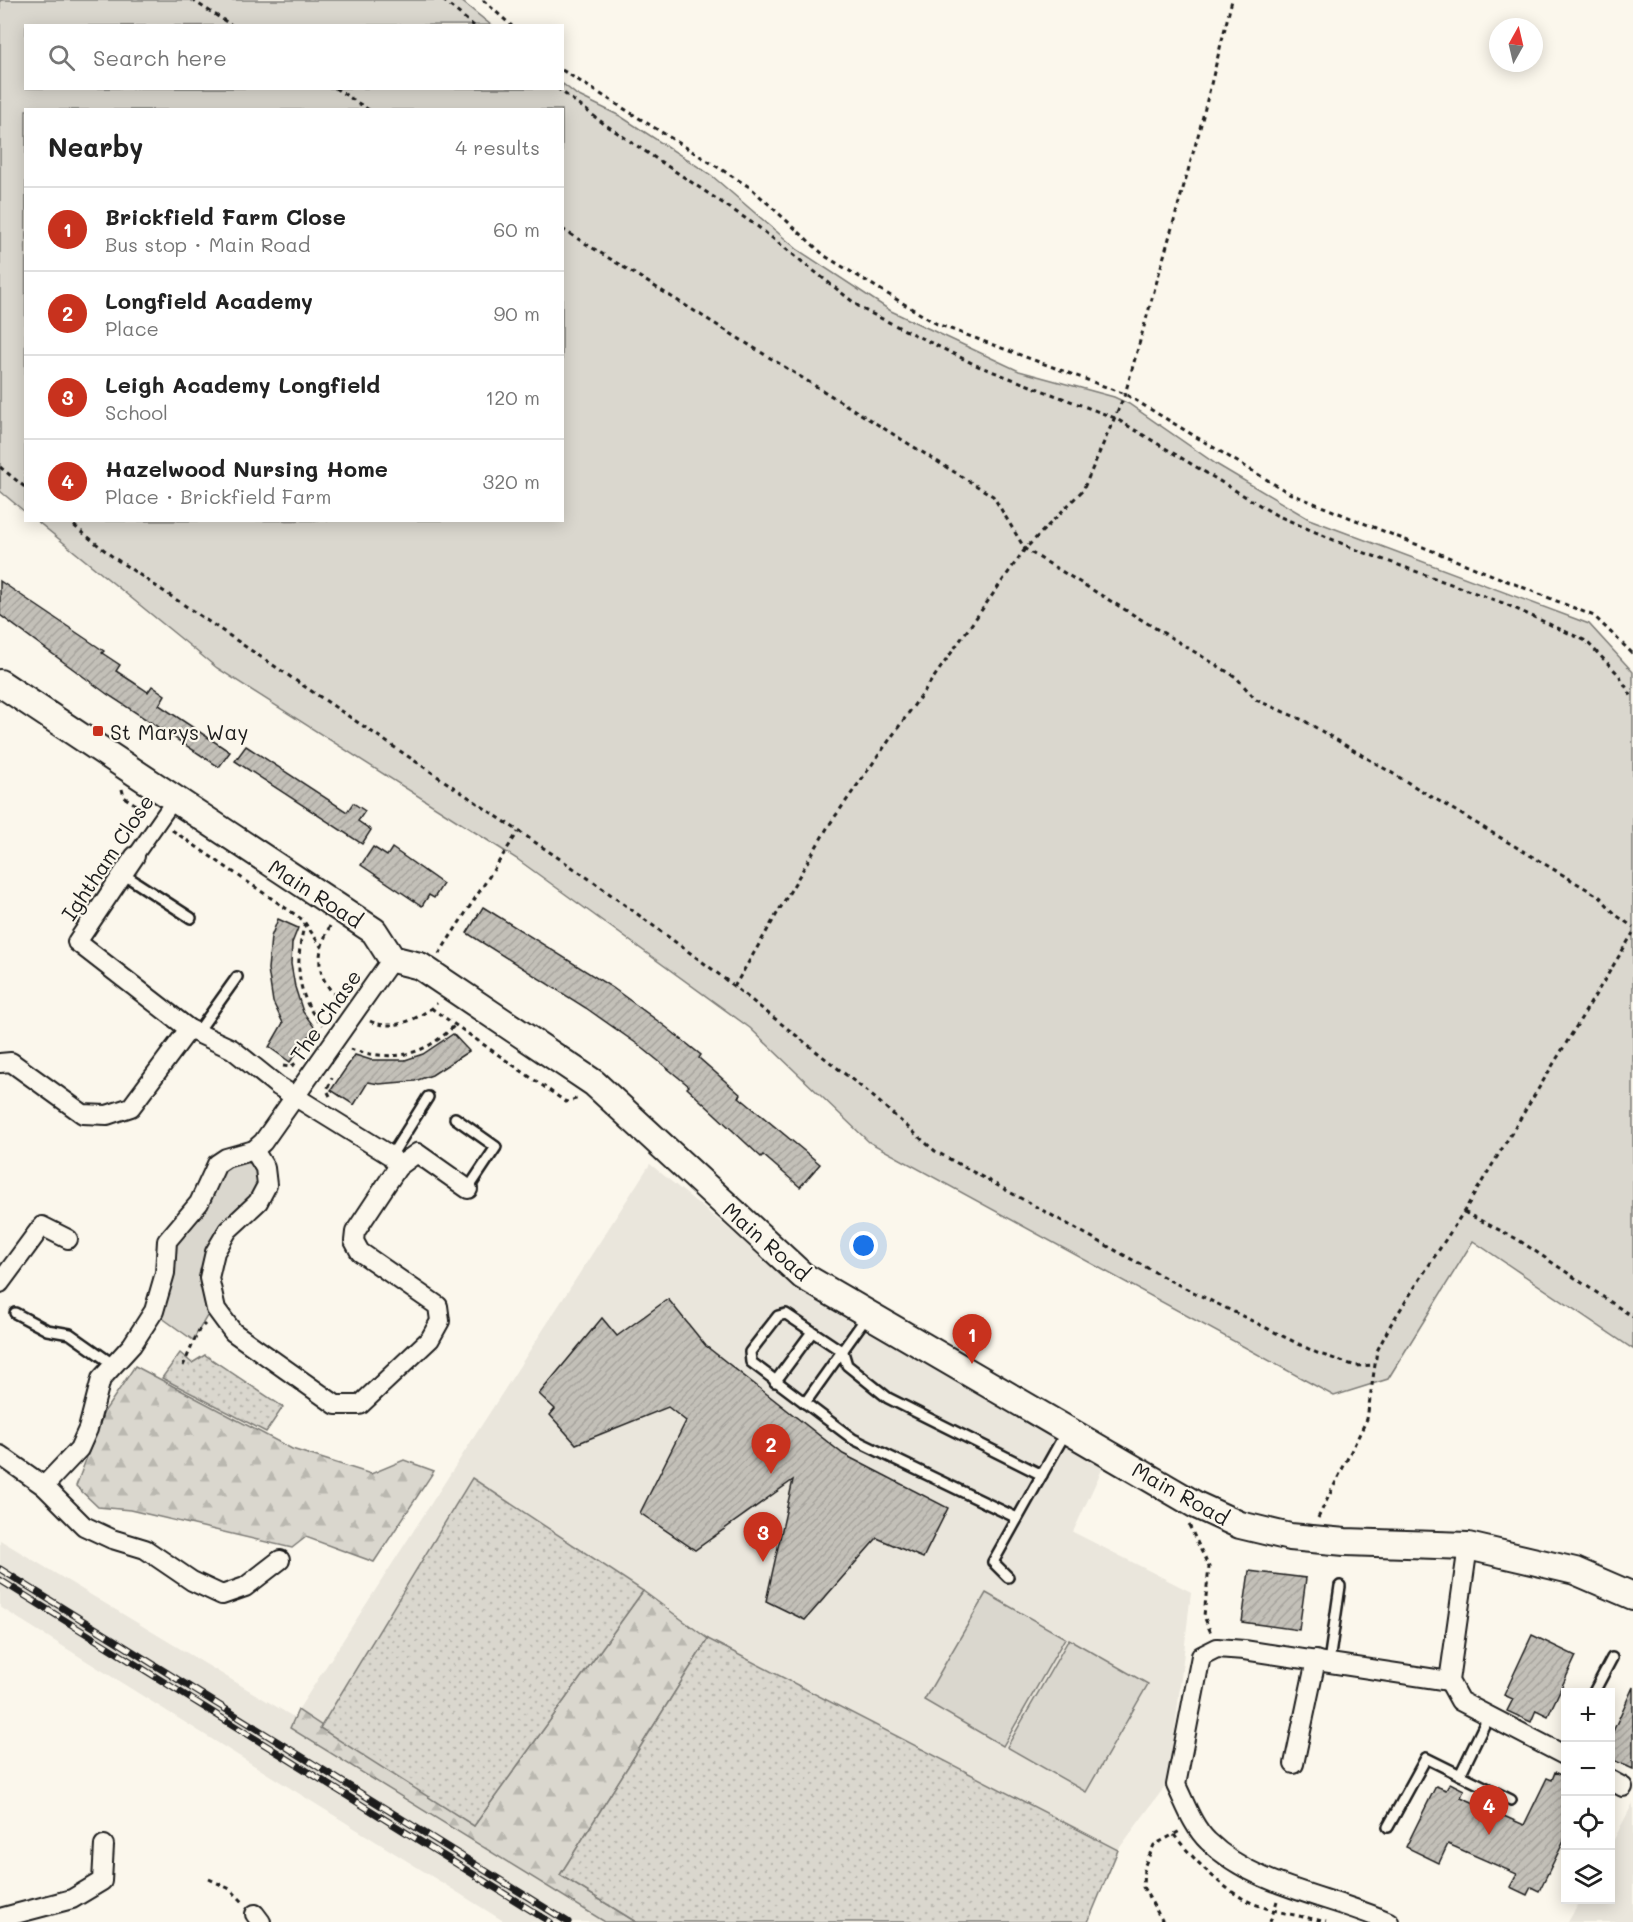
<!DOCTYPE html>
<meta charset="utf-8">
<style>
body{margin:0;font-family:Mali,sans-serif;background:#f6f6f6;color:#222}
.controls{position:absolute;right:18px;bottom:18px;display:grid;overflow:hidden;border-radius:0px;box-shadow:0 3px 15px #0003}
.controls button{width:54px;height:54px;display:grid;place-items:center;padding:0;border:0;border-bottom:2px solid #e0e0e0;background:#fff;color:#222;font:30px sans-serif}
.compass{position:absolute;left:1489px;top:18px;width:54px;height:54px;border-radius:50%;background:#fff;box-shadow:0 3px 15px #0003;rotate:8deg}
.you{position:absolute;left:864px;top:1246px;width:21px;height:21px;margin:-15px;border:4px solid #fff;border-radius:50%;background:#1a73e8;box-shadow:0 0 0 9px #1a73e833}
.badge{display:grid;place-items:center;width:39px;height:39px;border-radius:50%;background:#c8321e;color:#fff;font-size:20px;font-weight:700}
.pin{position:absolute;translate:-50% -50px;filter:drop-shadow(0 2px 3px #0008)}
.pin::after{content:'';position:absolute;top:32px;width:21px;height:18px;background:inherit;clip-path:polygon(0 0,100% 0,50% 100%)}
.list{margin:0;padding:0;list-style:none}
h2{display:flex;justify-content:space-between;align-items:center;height:78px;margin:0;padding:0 24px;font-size:26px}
h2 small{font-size:20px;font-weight:400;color:#767676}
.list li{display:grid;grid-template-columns:39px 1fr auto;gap:18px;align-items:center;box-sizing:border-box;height:84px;padding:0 24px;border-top:2px solid #e0e0e0}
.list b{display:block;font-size:22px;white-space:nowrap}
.list p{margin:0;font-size:20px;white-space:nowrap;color:#767676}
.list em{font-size:20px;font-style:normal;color:#767676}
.icon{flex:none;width:33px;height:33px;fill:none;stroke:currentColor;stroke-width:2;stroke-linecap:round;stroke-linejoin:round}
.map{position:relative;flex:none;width:1633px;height:1922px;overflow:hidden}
.search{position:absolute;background:#fff;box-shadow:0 3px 15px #0003;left:24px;top:24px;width:540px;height:66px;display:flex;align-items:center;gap:15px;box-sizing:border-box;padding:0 21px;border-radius:0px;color:#767676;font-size:22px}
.panel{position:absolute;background:#fff;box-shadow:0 3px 15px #0003;left:24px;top:108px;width:540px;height:414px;border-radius:0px}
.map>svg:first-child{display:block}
.built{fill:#eae6dc}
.green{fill:#dad7ce;stroke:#7b7a75;stroke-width:1.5}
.forest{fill:url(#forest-firs);stroke:#7b7a75;stroke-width:1.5}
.park{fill:url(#park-dots);stroke:#7b7a75;stroke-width:1.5}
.building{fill:url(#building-hatch);stroke:#1c1c1c;stroke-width:1.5}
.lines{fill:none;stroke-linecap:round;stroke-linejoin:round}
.service-casing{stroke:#1c1c1c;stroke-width:14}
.pedestrian-casing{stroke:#1c1c1c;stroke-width:18}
.minor-casing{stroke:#1c1c1c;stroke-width:22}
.secondary-casing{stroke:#1c1c1c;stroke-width:30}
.path{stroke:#1c1c1c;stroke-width:3;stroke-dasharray:4.5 4.5;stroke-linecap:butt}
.service{stroke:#fbf7ec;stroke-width:9}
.pedestrian{stroke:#fbf7ec;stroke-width:14}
.minor{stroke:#fbf7ec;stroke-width:18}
.secondary{stroke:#fbf7ec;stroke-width:26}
.rail-casing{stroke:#1c1c1c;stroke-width:7}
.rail{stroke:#fbf7ec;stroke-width:4.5;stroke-dasharray:14;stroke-linecap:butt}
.poi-dot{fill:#c8321e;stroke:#fbf7ec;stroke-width:2}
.labels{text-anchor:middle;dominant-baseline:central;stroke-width:4.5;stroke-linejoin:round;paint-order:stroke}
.poi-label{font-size:21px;fill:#1c1c1c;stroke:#fbf7ec;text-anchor:start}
.street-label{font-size:21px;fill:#1c1c1c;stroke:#fbf7ec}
</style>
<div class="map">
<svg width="1633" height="1922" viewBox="0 0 1633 1922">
<defs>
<pattern id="forest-firs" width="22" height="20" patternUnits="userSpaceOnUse" patternTransform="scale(1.5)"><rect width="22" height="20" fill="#dad7ce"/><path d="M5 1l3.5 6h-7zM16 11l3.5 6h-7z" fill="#bab8b0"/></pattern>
<pattern id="park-dots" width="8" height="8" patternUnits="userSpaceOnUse" patternTransform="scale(1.5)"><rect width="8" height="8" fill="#dad7ce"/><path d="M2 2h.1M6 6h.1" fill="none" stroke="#bab8b0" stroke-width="1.8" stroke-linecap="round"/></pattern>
<pattern id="building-hatch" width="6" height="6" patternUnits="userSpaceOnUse" patternTransform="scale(1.5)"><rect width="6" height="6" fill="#c3c0b8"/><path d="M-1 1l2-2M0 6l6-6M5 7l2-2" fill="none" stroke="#a7a49e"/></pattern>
</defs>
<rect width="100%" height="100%" fill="#fbf7ec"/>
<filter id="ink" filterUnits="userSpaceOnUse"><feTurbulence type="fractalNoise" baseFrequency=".0167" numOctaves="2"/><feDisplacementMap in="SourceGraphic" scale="12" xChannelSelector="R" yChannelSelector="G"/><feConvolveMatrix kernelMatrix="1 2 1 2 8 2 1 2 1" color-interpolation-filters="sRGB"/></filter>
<g filter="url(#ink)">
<g class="built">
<polygon points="650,1164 818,1302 1105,1463 1073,1532 1191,1592 1169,1781 1118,1850 1088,1922 643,1922 298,1710"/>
<polygon points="0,1540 474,1826 625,1922 505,1922 0,1607"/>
<polygon points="1633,1803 1633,1922 1568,1922 1581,1900 1610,1900 1611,1845"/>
</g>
<g class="green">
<polygon points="0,0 460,0 491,25 26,26 26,88 562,88 563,84 577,95 620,116 711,175 798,250 891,311 1019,371 1114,397 1129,404 1216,464 1309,519 1589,624 1633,672 1633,1349 1473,1241 1388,1379 1334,1396 869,1142 750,1028 517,859 217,668 37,521 562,520 562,110 26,110 25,512 0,491"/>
<polygon points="243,1162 255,1164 261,1187 222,1230 212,1313 207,1316 193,1340 158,1315 177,1240 203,1212 224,1167"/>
<polygon points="986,1593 1065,1638 1003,1746 924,1700"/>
<polygon points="1069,1639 1148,1684 1086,1792 1007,1747"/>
</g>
<g class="forest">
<polygon points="135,1366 292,1449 371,1474 404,1460 434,1471 374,1562 306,1537 292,1548 130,1510 98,1507 76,1486 104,1412"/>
<polygon points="643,1591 708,1639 560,1875 636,1922 605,1922 290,1728 298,1710 474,1826"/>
</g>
<g class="park">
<polygon points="180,1353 192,1363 205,1355 283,1407 266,1432 162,1378"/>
<polygon points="472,1478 643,1591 474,1826 320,1728"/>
<polygon points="708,1639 1118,1850 1088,1922 636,1922 560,1875"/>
</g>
<g class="building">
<polygon points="0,581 104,651 102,653 120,665 116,671 133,682 148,692 152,686 165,695 159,705 230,752 219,767 107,694 0,615"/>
<polygon points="246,746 347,812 353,803 365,811 358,821 371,830 362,844 235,761"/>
<polygon points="373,847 387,856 392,848 443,884 434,898 429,895 422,906 361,865"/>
<polygon points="483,907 613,988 666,1027 701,1055 699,1058 741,1095 739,1097 820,1164 800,1187 763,1155 761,1157 687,1088 689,1086 640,1046 586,1008 467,933"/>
<polygon points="278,919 298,928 292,943 291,964 295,987 303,1012 315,1028 290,1062 269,1047 283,1023 273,1002 268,969 271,937"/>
<polygon points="453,1034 469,1051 432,1075 415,1081 379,1084 368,1082 354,1105 331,1090 355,1055 371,1060 405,1060 423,1054"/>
<polygon points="668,1299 706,1346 843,1454 948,1508 923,1558 877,1538 805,1620 766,1601 793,1480 695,1550 640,1513 686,1421 668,1407 576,1444 550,1415 555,1409 539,1394 602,1318 617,1336"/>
<polygon points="1249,1571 1306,1578 1299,1630 1242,1622"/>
<polygon points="1532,1635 1576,1656 1548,1716 1536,1710 1531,1722 1507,1711 1513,1699 1504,1695"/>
<polygon points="1633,1687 1633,1769 1611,1759 1611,1736"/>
<polygon points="1555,1772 1566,1777 1566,1837 1539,1891 1531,1887 1527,1895 1510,1887 1517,1874 1448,1844 1439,1863 1406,1847 1436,1786 1446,1790 1450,1783 1464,1790 1461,1797 1524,1825 1547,1778 1552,1780"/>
</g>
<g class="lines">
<g class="service-casing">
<g id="service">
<polyline points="123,874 191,918"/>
<polyline points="197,1033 237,977"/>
<polyline points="455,1118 496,1147 468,1189"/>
<polyline points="391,1156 428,1097"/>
<polyline points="15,1313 47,1330 70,1334 114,1365"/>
<polyline points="775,1382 812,1332"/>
<polyline points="805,1403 868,1315"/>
<polyline points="1017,1518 853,1439 751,1362 750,1352 778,1316 786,1314 843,1352 847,1365 888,1398 1042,1475"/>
<polyline points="1008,1577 993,1562 1067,1430"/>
<polyline points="1329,1662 1340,1586"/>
<polyline points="1594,1692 1612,1658"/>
<polyline points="1460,1775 1488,1717"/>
<polyline points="1388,1827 1426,1758 1511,1800"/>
</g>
</g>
<g class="pedestrian-casing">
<polyline id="pedestrian" points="135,856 174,800"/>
</g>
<g class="minor-casing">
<g id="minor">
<polyline points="135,856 77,942 189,1029 232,1049 278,1086 391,1156 398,1167 355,1232 354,1241 360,1252 438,1306 440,1321 430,1339 360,1405 336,1405 233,1332 216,1309 209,1278 215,1252 228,1230 258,1202 267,1185 265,1168 254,1150"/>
<polyline points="0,1063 11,1062 83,1114 107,1115 131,1107 189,1029"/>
<polyline points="398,1167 417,1153 468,1189"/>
<polyline points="0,1283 42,1226 68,1239"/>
<polyline points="0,1455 44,1486 84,1526 112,1539 145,1549 192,1581 222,1595 245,1587 280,1560"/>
<polyline points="44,1486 79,1449 88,1429 101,1379 132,1345 154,1311 165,1273 167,1241 199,1203 217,1164 226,1158 254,1150 263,1142 392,959"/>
<polyline points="1468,1546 1449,1681 1460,1701 1566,1756"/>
<polyline points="1294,1764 1316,1660"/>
<polyline points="1610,1780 1623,1787"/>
<polyline points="255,1914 261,1922"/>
<polyline points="0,1918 72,1899 102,1881 104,1845"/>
<path d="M1389 1922C1329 1895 1256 1888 1208 1841 1193 1827 1185 1803 1176 1785L1201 1656 1217 1648 1244 1650 1449 1681"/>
</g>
</g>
<g class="secondary-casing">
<polyline id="secondary" points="0,683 374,931 392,959 420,966 594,1083 803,1276 1196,1505 1240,1525 1290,1537 1345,1542 1468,1546 1575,1571 1633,1596"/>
</g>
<g class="path">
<polyline points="192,0 233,26"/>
<polyline points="443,0 474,26"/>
<polyline points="483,0 512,26"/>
<polyline points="562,70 751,188 825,256 937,324 1125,394 1289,493 1594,616 1633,654"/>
<polyline points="335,88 369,110"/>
<polyline points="557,88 603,123 757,226 862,309 978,366 1115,418 1276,515 1357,550 1503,603 1586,641 1619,675 1633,699"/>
<polyline points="562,229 993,496 1025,549 1236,677 1256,700 1303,720 1600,897 1616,915 1633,927"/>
<polyline points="0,467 26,488"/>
<polyline points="67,520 113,557 591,880 712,969 869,1093 935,1151 1171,1281 1317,1353 1356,1366 1375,1365"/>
<polyline points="122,789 124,797 147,812"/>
<polyline points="172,830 303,920 322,948"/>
<path d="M305 923C295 959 295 996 322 1025"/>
<path d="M330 926C314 957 316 979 342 1002"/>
<polyline points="439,954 518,832"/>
<polyline points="734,987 829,825 1025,549 1083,490 1125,394 1199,132 1232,0"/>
<polyline points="431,1008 566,1102 579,1098"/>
<polyline points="330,1013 339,999"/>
<path d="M370 1021C392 1032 420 1019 437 1003"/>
<path d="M350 1049C393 1062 423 1057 455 1025"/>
<polyline points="283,1066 290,1067 296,1063"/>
<polyline points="330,1096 327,1090 332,1078"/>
<polyline points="1464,1212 1517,1239 1633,1317"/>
<polyline points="183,1366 199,1330 205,1324"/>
<polyline points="1318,1518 1367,1419 1377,1351 1391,1324 1466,1208 1633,933"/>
<polyline points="1189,1525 1209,1567 1204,1616 1211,1633"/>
<path d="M1174 1835C1193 1858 1216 1883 1242 1898 1267 1912 1299 1915 1326 1922"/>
<polyline points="209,1879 230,1889 243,1902"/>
<polyline points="1163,1922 1143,1887 1144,1867 1154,1845 1180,1831"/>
<polyline points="1270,1922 1277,1901"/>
</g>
<use href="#service" class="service"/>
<use href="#pedestrian" class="pedestrian"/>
<use href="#minor" class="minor"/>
<use href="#secondary" class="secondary"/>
<g class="rail-casing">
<g id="rail">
<polyline points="0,1569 568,1922"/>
<polyline points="0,1580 550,1922"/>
</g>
</g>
<use href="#rail" class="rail"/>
</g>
</g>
<rect class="poi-dot" x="92" y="725" width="12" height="12" rx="3"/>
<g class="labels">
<g class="poi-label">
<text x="110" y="731">St Marys Way</text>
</g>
<g class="street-label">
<text transform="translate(107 857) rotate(-56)">Ightham Close</text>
<text transform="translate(316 893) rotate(33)">Main Road</text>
<text transform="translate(325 1015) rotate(-55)">The Chase</text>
<text transform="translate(767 1241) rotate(41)">Main Road</text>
<text transform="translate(1181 1493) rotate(29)">Main Road</text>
</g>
</g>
</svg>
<div class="controls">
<button>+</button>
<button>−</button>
<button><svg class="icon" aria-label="locate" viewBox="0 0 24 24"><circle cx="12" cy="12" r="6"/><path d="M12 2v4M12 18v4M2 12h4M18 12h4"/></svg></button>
<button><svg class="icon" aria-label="layers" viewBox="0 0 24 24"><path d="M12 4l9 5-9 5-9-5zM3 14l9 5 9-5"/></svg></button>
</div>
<svg class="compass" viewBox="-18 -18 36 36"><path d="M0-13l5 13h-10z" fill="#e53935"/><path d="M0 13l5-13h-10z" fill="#767676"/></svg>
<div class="you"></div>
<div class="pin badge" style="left:972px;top:1364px">1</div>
<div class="pin badge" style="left:771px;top:1474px">2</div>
<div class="pin badge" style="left:763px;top:1562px">3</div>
<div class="pin badge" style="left:1489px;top:1835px">4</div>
<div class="search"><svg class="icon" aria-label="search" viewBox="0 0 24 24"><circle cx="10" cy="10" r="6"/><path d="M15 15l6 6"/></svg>Search here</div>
<section class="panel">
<h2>Nearby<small>4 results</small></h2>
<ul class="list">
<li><span class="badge">1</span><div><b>Brickfield Farm Close</b><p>Bus stop · Main Road</p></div><em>60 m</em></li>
<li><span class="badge">2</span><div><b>Longfield Academy</b><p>Place</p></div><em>90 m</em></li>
<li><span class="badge">3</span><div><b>Leigh Academy Longfield</b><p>School</p></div><em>120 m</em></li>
<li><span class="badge">4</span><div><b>Hazelwood Nursing Home</b><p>Place · Brickfield Farm</p></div><em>320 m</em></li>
</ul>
</section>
</div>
